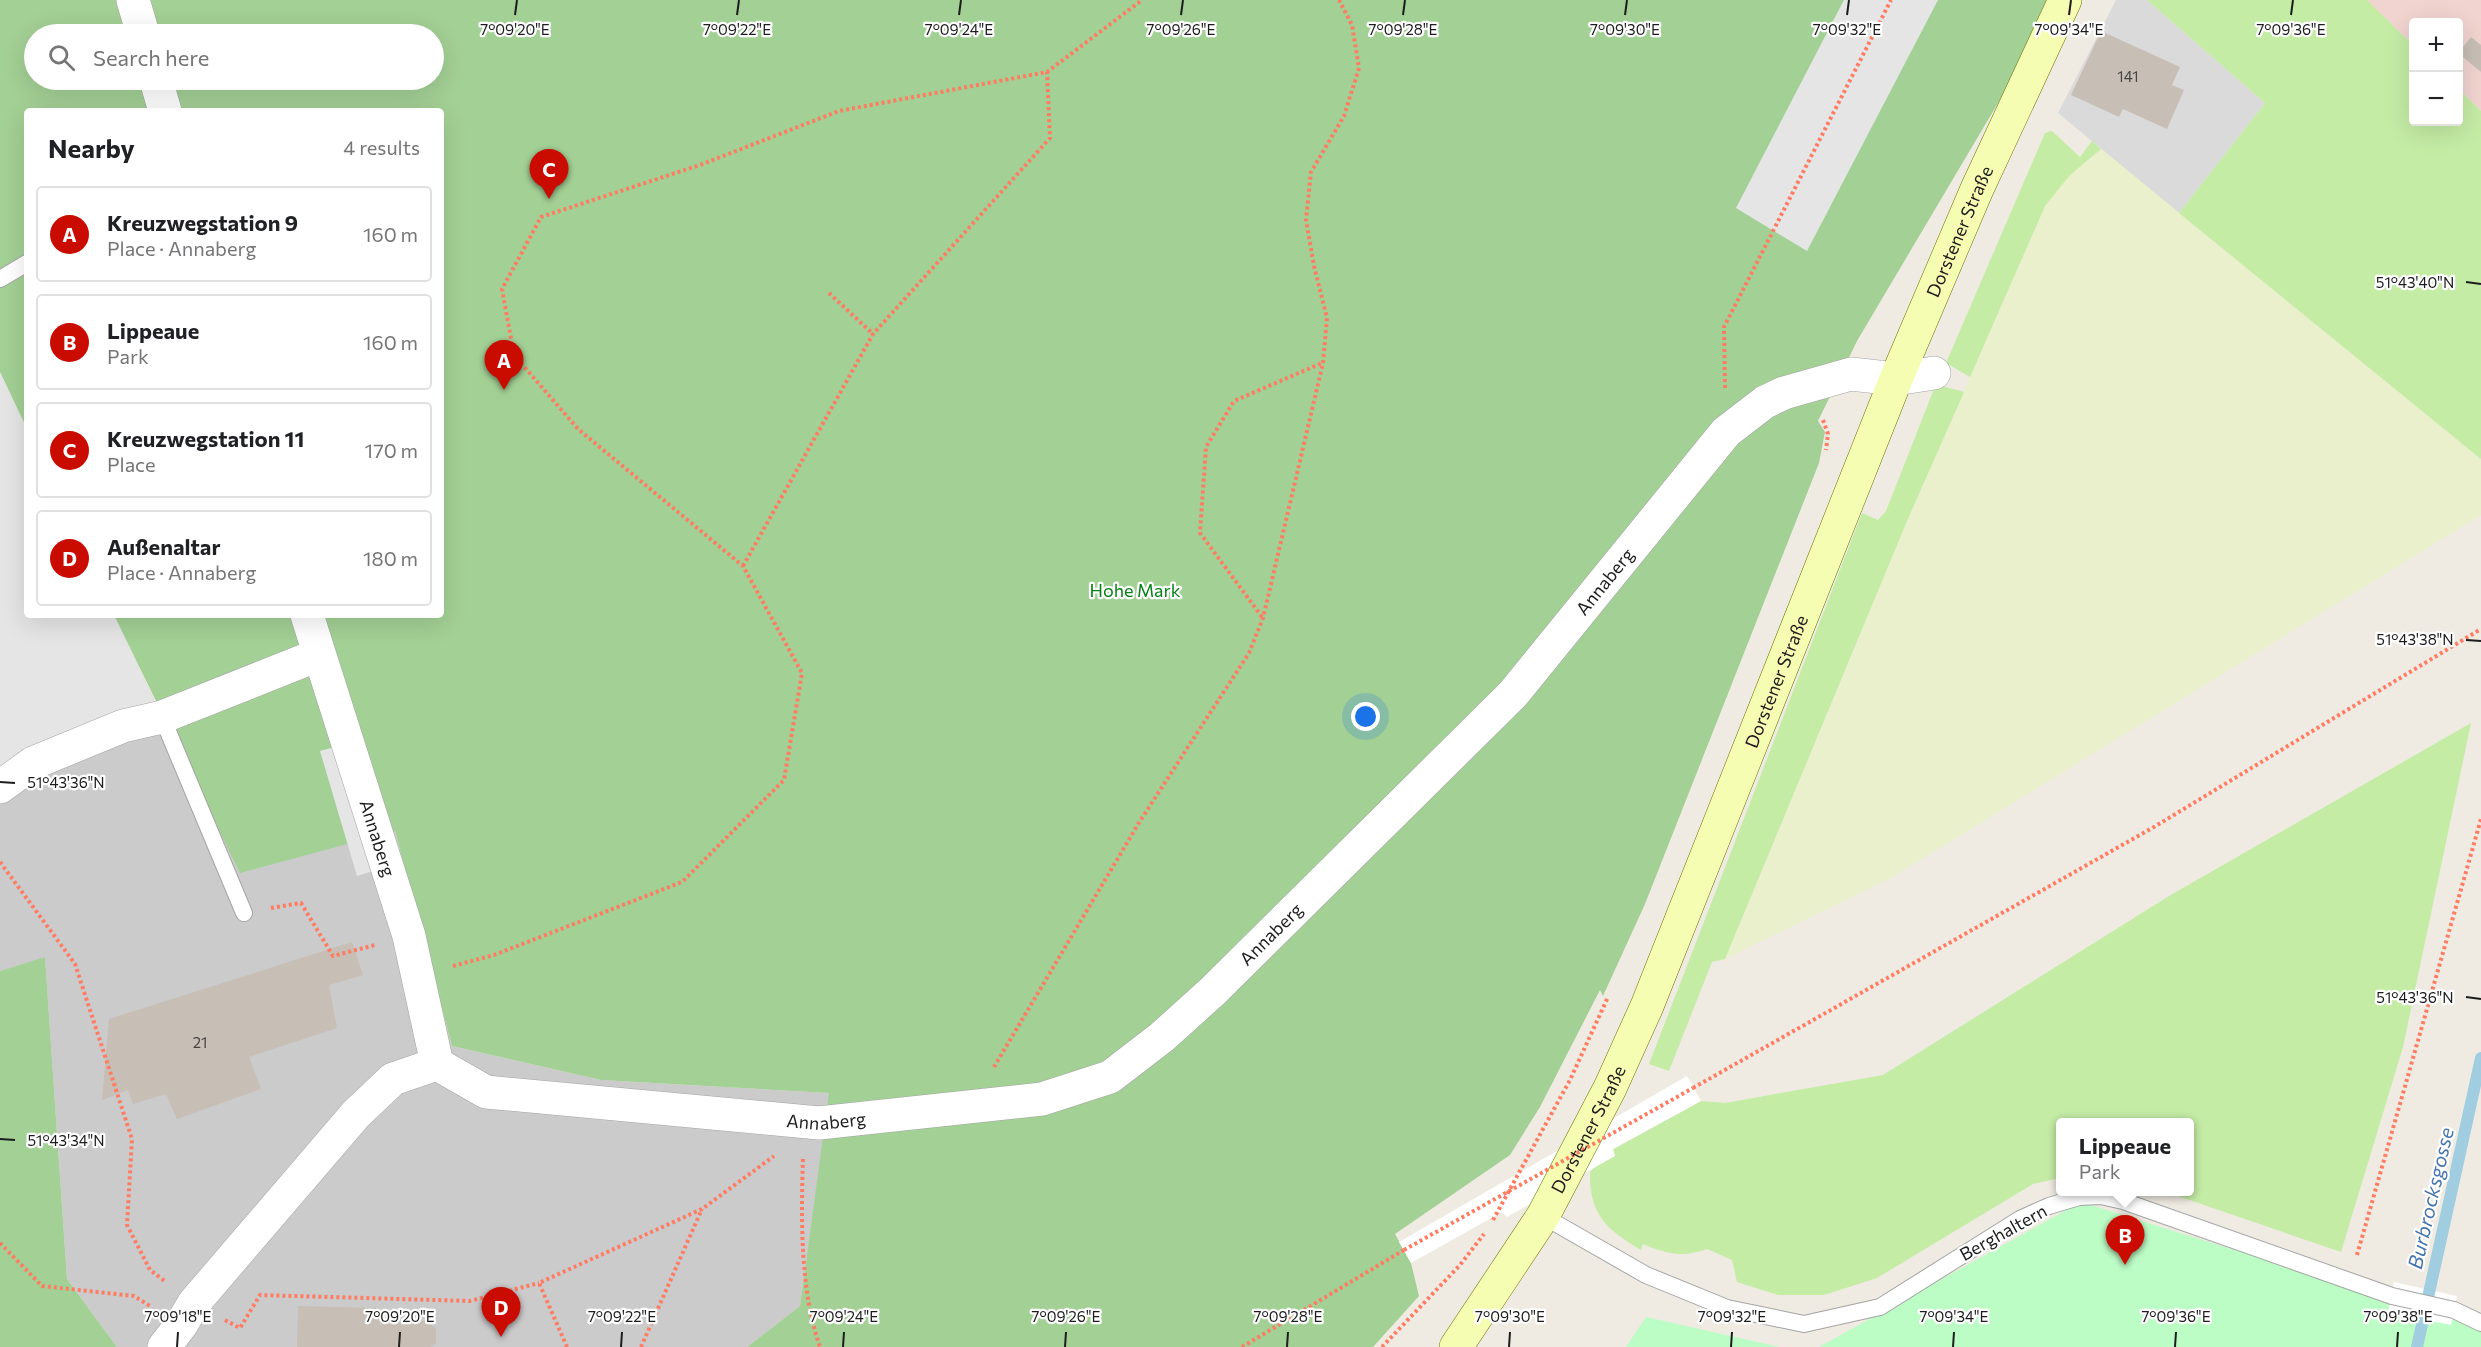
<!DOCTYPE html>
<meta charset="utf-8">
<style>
body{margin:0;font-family:Commissioner,sans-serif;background:#f6f6f6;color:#202124}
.controls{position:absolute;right:18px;top:18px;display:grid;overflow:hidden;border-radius:6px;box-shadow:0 6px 24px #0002}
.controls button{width:54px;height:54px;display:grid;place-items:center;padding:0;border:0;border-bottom:2px solid #e0e0e0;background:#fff;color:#202124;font:30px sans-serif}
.you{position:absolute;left:1366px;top:717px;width:21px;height:21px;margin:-15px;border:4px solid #fff;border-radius:50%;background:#1a73e8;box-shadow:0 0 0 9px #1a73e833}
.badge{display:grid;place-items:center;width:39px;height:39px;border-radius:50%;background:#ca0b00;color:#fff;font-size:20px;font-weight:700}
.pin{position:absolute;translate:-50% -50px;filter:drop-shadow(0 2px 3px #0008)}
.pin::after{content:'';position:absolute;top:32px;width:21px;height:18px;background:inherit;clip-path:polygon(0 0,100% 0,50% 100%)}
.popup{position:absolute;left:2056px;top:1118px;width:138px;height:78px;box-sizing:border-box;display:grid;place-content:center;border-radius:6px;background:#fff;filter:drop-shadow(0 2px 4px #0005);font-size:20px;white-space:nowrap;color:#757577}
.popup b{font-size:22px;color:#202124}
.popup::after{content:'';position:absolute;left:50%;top:100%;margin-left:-12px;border:12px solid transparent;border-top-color:#fff}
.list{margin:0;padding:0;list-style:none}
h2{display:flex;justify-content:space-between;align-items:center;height:78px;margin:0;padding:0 24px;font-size:26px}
h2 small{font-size:20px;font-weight:400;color:#757577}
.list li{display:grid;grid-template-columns:39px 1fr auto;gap:18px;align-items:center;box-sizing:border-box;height:96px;margin:0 12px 12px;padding:0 12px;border:2px solid #e0e0e0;border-radius:6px}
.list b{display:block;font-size:22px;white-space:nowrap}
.list p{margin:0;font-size:20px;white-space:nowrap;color:#757577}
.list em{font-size:20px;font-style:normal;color:#757577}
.icon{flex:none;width:33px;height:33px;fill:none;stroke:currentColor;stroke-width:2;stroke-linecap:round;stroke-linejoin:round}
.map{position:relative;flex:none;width:2481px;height:1347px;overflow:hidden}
.search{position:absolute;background:#fff;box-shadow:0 6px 24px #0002;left:24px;top:24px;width:420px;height:66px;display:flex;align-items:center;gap:15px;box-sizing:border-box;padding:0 21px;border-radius:33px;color:#757577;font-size:22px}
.panel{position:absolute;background:#fff;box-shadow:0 6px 24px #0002;left:24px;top:108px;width:420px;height:510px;border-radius:6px}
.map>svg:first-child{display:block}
.residential{fill:#dbdada}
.commercial{fill:#f1d3d0}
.religious{fill:#cbcbcb}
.farmland{fill:#eaefcc}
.grass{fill:#c4eca5}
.forest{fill:#a3d095;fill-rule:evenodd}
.park{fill:#bcfcc5}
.parking{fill:#e5e5e5}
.pier{fill:#fff}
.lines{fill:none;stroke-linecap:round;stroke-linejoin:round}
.stream{stroke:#a0cddf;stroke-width:12}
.building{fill:#c7beb5}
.lane-casing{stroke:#a4a4a4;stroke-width:18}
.street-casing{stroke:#a4a4a4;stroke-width:34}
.secondary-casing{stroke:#647800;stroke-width:34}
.path{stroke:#ff7c63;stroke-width:4;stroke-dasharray:3 3;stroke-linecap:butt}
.lane{stroke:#fff;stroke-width:16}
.street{stroke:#fff;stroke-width:33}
.secondary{stroke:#f5fdb2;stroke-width:33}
.path-bridge{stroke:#ff7c63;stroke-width:4;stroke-dasharray:3 3;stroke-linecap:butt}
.ticks{fill:none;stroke:#1d1d1d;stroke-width:2}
.labels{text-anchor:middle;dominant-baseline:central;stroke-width:4.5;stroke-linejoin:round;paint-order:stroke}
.number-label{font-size:15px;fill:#484543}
.street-label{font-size:18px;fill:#1d1d1d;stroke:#fff}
.park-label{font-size:18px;fill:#068017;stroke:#fff}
.water-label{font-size:20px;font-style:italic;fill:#4575b1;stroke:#fff}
.ticks-label{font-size:15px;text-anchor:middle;fill:#1d1d1d;stroke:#fff;stroke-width:4.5;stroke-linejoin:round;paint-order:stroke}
</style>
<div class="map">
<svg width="2481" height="1347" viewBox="0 0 2481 1347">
<rect width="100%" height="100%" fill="#efebe2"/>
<polygon class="residential" points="2116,0 2147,0 2265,103 2179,213 2058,113"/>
<polygon class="commercial" points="2367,0 2481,0 2481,111 2459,89 2458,22 2414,22 2413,45"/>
<polygon class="religious" points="0,372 27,429 27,615 114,615 162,717 395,831 452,1046 601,1080 830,1093 800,1306 747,1347 117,1347 67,1279 45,958 0,971"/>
<polygon class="farmland" points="2101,149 2481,459 2481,515 1891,878 1725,959 1907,521 2045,205 2070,175"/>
<g class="grass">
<polygon points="2147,0 2367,0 2413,45 2414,122 2458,122 2459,89 2481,111 2481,459 2179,213 2265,103"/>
<polygon points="2052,131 2080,157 2092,141 2101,149 2070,175 2045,206 1970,377 1946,363 2045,133"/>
<polygon points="1943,386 1964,392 1907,521 1725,959 1712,962 1669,1071 1649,1064 1862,513 1878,520 1886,511 1934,389"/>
<path d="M2471 723 2403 1047 2341 1252 2166 1192H2190V1122H2060V1178L2033 1184 1877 1278 1824 1295H1778L1737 1282 1732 1260 1707 1249C1682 1258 1667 1254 1643 1244L1641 1250C1607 1230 1589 1215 1590 1172L1612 1150 1701 1101 1725 1103 1883 1075 2169 896Z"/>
</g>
<g class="forest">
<path d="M0 0H2059L1857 341 1818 421 1825 432 1819 463 1645 904 1603 996 1600 990 1540 1107 1510 1155 1395 1234 1411 1263 1419 1296 1373 1347H747L800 1306 829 1093 601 1080 452 1046 395 831 240 873 114 615H441V111H27V429L0 372ZM34 34H434V80H34Z"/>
<polygon points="45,957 67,1279 117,1347 0,1347 0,971"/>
</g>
<g class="park">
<polygon points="2081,1202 2481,1327 2481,1347 1819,1347"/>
<polygon points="1646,1317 1780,1347 1626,1347"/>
</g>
<g class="parking">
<polygon points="1844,0 1938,0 1807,251 1736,208"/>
<polygon points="0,372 27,429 27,615 114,615 162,717 0,787"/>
<polygon points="346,744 383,868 357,876 320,751"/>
</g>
<g class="pier">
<polygon points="1687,1076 1701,1101 1613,1149 1615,1156 1507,1217 1502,1212 1411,1263 1399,1242"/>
<polygon points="2394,1282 2457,1296 2451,1325 2388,1312"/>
</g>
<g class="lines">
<polyline class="stream" points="2417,1347 2481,1058"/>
</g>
<g class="building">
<polygon points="2101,31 2180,67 2172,85 2184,90 2167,129 2123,109 2119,117 2071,95"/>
<polygon points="2471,37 2481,45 2481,72 2458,53"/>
<polygon points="352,942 363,975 329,985 337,1028 249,1057 261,1089 177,1119 166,1094 133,1104 128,1090 102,1100 109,1019"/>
<polygon points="298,1306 376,1308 385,1320 428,1321 436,1329 436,1343 431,1347 297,1347"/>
</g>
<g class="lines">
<g class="lane-casing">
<g id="lane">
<polyline points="0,279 27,263"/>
<polyline points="162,717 244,913"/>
<polyline points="1543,1216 1646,1275 1727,1308 1804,1324 1880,1307 2020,1219 2049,1206 2079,1197 2101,1196 2123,1201 2392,1296 2454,1310 2481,1323"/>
</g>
</g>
<g class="street-casing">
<g id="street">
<polyline points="133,0 143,34"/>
<polyline points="156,80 165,111"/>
<path id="s1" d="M307 615 409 936 437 1064 486 1092 819 1123 1042 1099 1110 1077 1162 1037 1213 991 1513 694 1726 432 1765 402 1784 393 1851 374 1896 379 1934 373"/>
<polyline points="0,787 33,763 123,726 162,717 318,655"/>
<polyline points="164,1347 181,1325 194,1303 356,1114 393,1079 437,1064"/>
</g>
</g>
<g class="secondary-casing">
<g id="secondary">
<path id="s2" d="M1456 1347 1543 1216 1610 1088 1647 1006 1896 379 1977 189 2065 0"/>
</g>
</g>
<g class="path">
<polyline points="829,293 873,334"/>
<polyline points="1725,388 1724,327 1891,0"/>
<polyline points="1823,420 1828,434 1826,450"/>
<polyline points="743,566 873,334 1050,138 1047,72"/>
<polyline points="1262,617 1200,533 1206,447 1234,401 1322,363"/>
<polyline points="0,862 75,964 132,1139 127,1225 150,1270 166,1282"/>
<polyline points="271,908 301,903 333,956 375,945"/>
<polyline points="453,966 494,955 682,882 784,780 802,673 743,566 578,429 514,355 502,289 541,217 700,165 839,111 1047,72 1142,0"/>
<polyline points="994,1067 1140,821 1249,653 1263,618 1323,363 1327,318 1314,266 1306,220 1311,172 1344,116 1359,68 1352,25 1339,0"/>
<polyline points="1693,1088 2154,827 2481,629"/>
<path d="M803 1159C801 1219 800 1290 820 1347"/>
<polyline points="1493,1220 1570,1080 1608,997"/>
<polyline points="0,1243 42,1286 134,1296 150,1306"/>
<polyline points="2357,1255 2481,819"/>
<polyline points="225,1320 240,1328 260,1295 470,1301 539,1283"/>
<polyline points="567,1347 539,1283 702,1209 774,1156"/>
<polyline points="641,1347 702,1209"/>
<polyline points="1242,1347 1404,1250"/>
<polyline points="1382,1347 1460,1265 1484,1234"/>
</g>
<use href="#lane" class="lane"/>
<use href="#street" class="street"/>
<use href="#secondary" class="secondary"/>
<polyline class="path-bridge" points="1404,1250 1693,1088"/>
</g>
<path class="ticks" d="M515 15 517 0M737 15 739 0M959 15 961 0M1181 15 1183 0M1403 15 1405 0M1625 15 1627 0M1847 15 1849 0M2069 15 2071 0M2291 15 2293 0M2466 282 2481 284M2466 640 2481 641M0 782 15 783M2466 997 2481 999M0 1139 15 1140M177 1347 178 1332M399 1347 400 1332M621 1347 622 1332M843 1347 844 1332M1065 1347 1066 1332M1287 1347 1288 1332M1509 1347 1510 1332M1731 1347 1732 1332M1953 1347 1954 1332M2175 1347 2176 1332M2397 1347 2398 1332"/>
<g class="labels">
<g class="number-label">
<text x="2128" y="76">141</text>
<text x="200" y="1042">21</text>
</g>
<g class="street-label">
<text stroke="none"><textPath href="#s2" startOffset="1227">Dorstener Straße</textPath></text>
<text stroke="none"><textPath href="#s1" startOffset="1856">Annaberg</textPath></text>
<text stroke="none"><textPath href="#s2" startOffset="741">Dorstener Straße</textPath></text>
<text stroke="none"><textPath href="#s1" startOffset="234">Annaberg</textPath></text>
<text stroke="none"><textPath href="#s1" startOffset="1370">Annaberg</textPath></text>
<text stroke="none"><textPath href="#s1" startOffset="866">Annaberg</textPath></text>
<text stroke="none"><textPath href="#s2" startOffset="255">Dorstener Straße</textPath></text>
<text transform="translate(2003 1232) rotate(-29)">Berghaltern</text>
</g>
<g class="park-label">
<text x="1135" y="590">Hohe Mark</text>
</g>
<g class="water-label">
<text transform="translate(2430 1198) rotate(-77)">Burbrocksgosse</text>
</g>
</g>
<g class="ticks-label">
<text x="515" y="35">7°09'20"E</text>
<text x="737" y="35">7°09'22"E</text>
<text x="959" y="35">7°09'24"E</text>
<text x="1181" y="35">7°09'26"E</text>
<text x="1403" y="35">7°09'28"E</text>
<text x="1625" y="35">7°09'30"E</text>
<text x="1847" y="35">7°09'32"E</text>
<text x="2069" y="35">7°09'34"E</text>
<text x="2291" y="35">7°09'36"E</text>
<text x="2415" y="288">51°43'40"N</text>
<text x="2415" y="645">51°43'38"N</text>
<text x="66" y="788">51°43'36"N</text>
<text x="2415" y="1003">51°43'36"N</text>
<text x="66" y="1146">51°43'34"N</text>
<text x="178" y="1322">7°09'18"E</text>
<text x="400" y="1322">7°09'20"E</text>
<text x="622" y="1322">7°09'22"E</text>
<text x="844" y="1322">7°09'24"E</text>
<text x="1066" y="1322">7°09'26"E</text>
<text x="1288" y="1322">7°09'28"E</text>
<text x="1510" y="1322">7°09'30"E</text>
<text x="1732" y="1322">7°09'32"E</text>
<text x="1954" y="1322">7°09'34"E</text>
<text x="2176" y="1322">7°09'36"E</text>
<text x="2398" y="1322">7°09'38"E</text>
</g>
</svg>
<div class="controls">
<button>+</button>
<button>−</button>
</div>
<div class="you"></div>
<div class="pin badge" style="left:504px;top:390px">A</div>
<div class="pin badge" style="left:2125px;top:1265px">B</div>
<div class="popup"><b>Lippeaue</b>Park</div>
<div class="pin badge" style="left:549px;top:199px">C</div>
<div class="pin badge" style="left:501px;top:1337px">D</div>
<div class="search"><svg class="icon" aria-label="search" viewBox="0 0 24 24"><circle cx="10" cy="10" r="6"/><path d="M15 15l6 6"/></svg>Search here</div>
<section class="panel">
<h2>Nearby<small>4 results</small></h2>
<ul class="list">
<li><span class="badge">A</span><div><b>Kreuzwegstation 9</b><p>Place · Annaberg</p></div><em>160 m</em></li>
<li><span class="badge">B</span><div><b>Lippeaue</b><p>Park</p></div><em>160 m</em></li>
<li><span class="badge">C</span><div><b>Kreuzwegstation 11</b><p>Place</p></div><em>170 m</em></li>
<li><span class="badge">D</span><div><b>Außenaltar</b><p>Place · Annaberg</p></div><em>180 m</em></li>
</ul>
</section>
</div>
